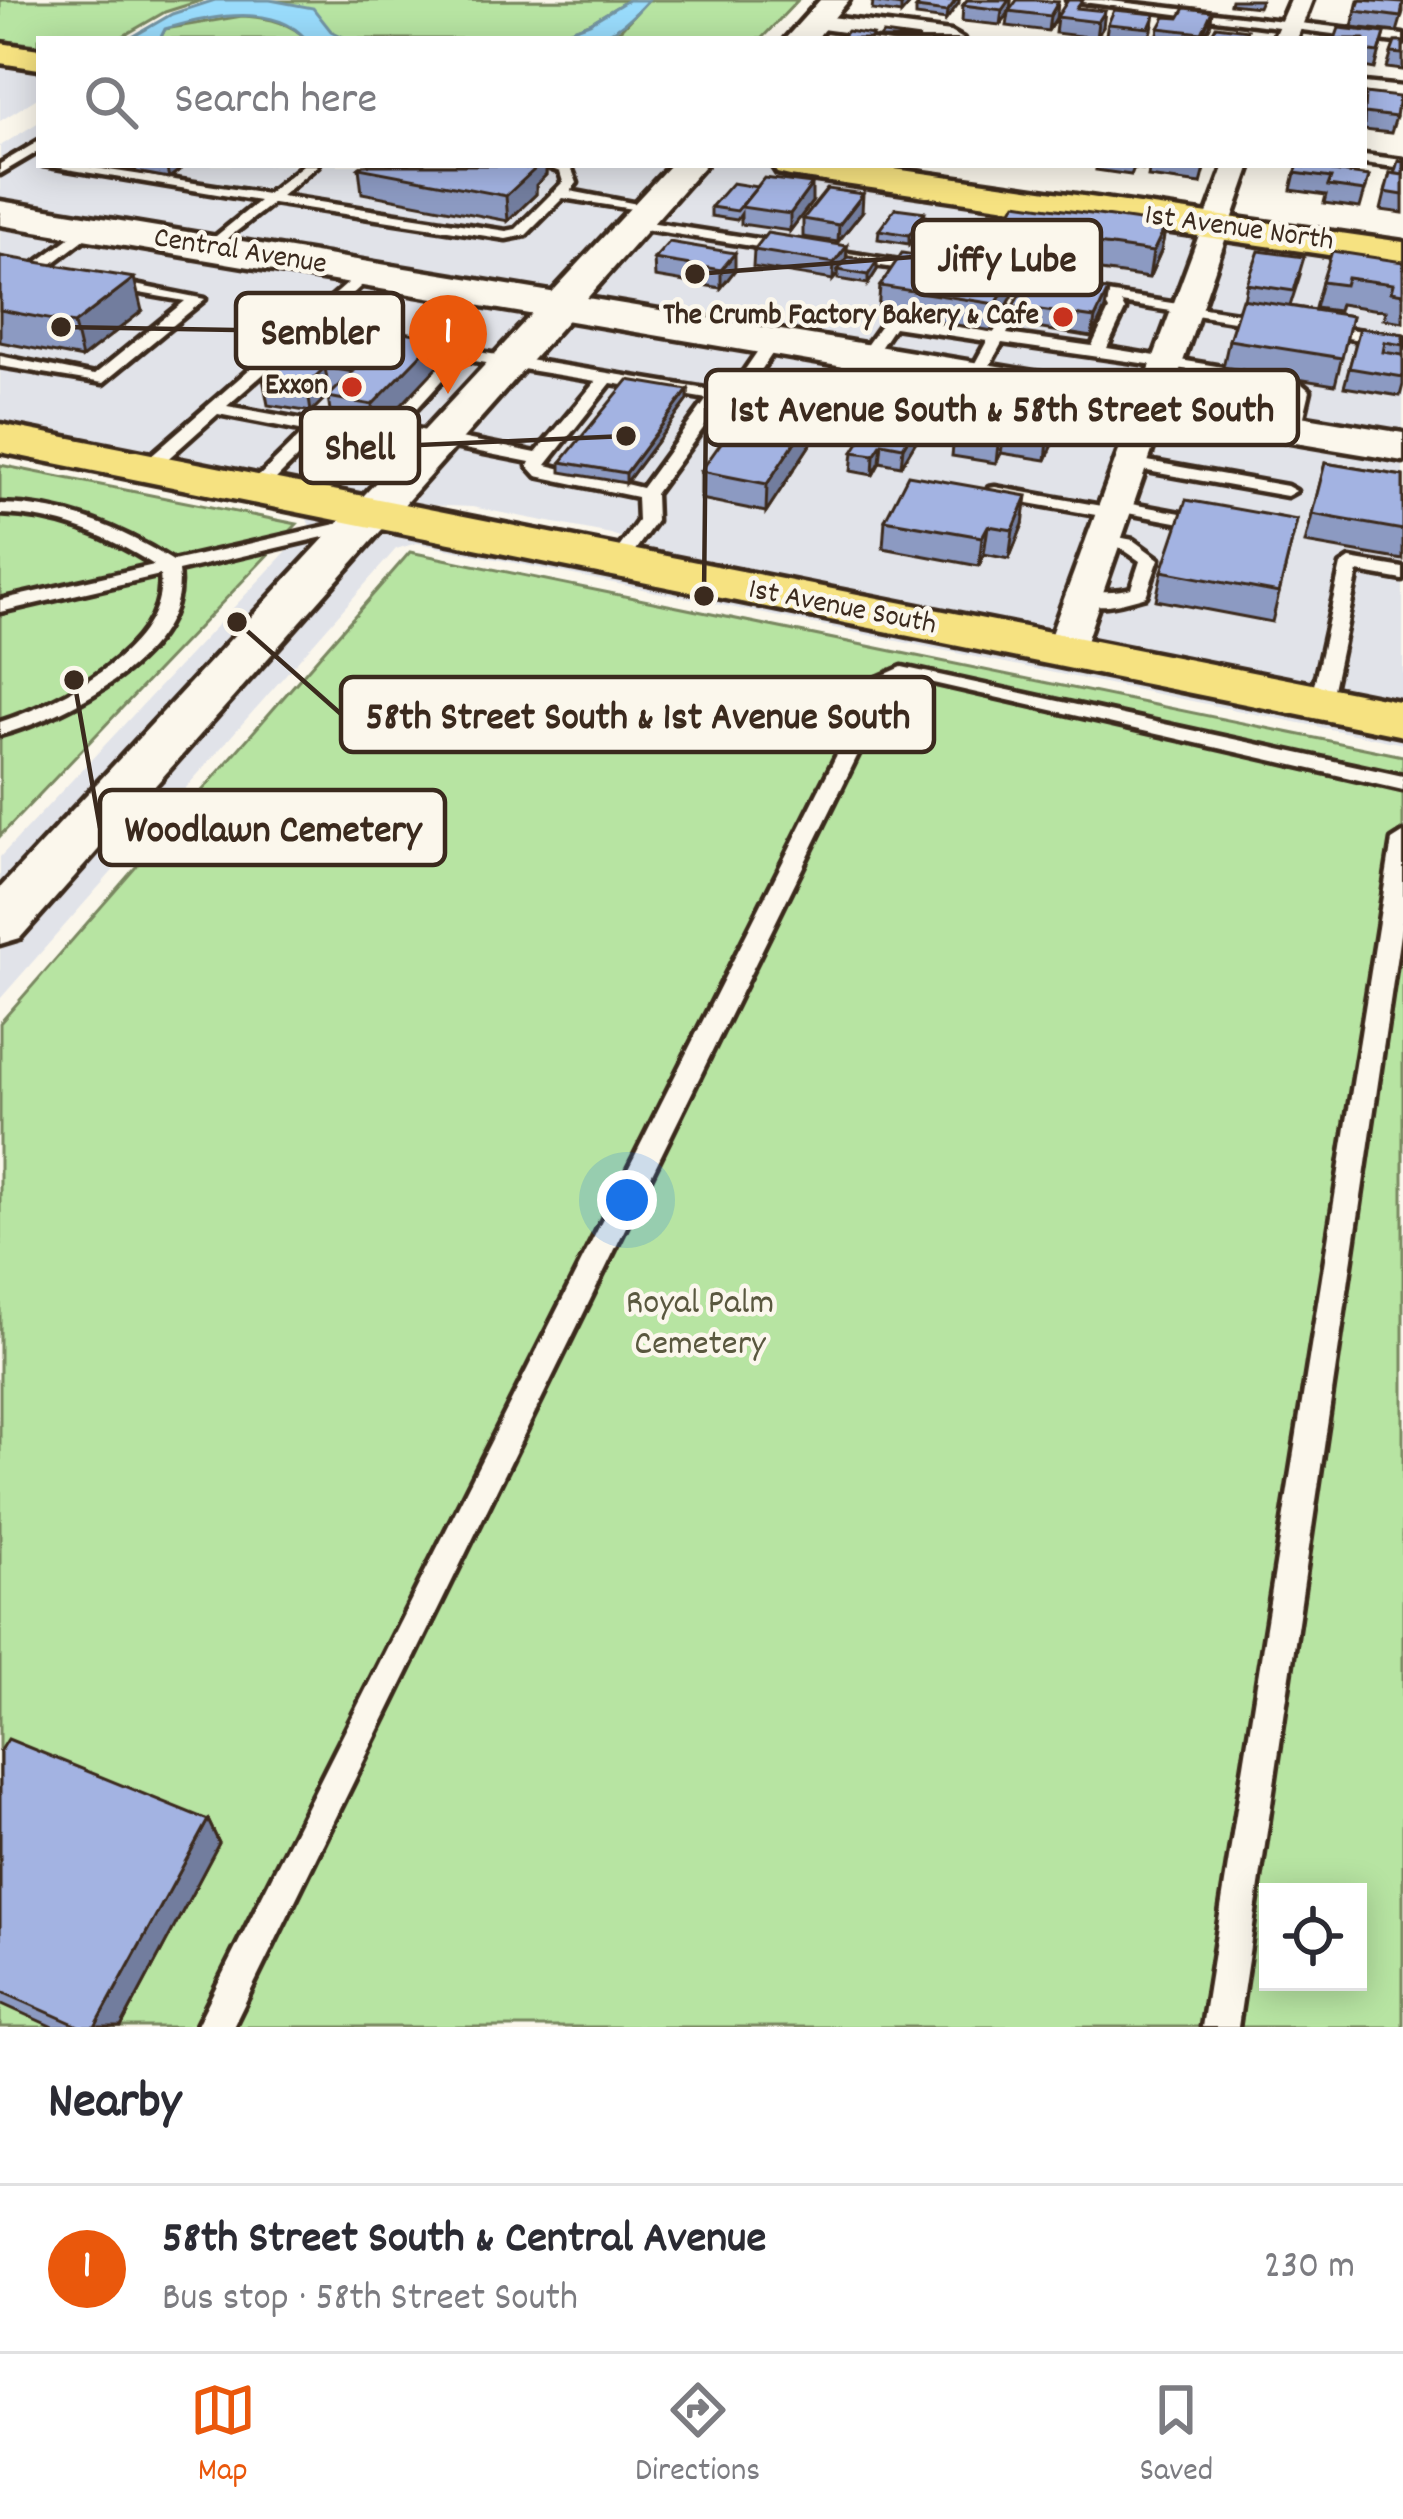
<!DOCTYPE html>
<meta charset="utf-8">
<style>
body{margin:0;font-family:Dekko,sans-serif;background:#f2f2f3;color:#2b2b33}
.controls{position:absolute;right:36px;bottom:36px;display:grid;overflow:hidden;border-radius:0px;box-shadow:0 6px 30px #0003}
.controls button{width:108px;height:108px;display:grid;place-items:center;padding:0;border:0;border-bottom:3px solid #e1e1e2;background:#fff;color:#2b2b33;font:60px sans-serif}
.you{position:absolute;left:627px;top:1200px;width:42px;height:42px;margin:-30px;border:9px solid #fff;border-radius:50%;background:#1a73e8;box-shadow:0 0 0 18px #1a73e833}
.badge{display:grid;place-items:center;width:78px;height:78px;border-radius:50%;background:#ea580c;color:#fff;font-size:39px;font-weight:700}
.pin{position:absolute;translate:-50% -99px;filter:drop-shadow(0 3px 6px #0008)}
.pin::after{content:'';position:absolute;top:63px;width:42px;height:36px;background:inherit;clip-path:polygon(0 0,100% 0,50% 100%)}
.list{margin:0;padding:0;list-style:none}
h2{display:flex;justify-content:space-between;align-items:center;height:156px;margin:0;padding:0 48px;font-size:51px}
h2 small{font-size:39px;font-weight:400;color:#7c7c81}
.list li{display:grid;grid-template-columns:78px 1fr auto;gap:36px;align-items:center;box-sizing:border-box;height:168px;padding:0 48px;border-top:3px solid #e1e1e2}
.list b{display:block;font-size:45px;white-space:nowrap}
.list p{margin:0;font-size:39px;white-space:nowrap;color:#7c7c81}
.list em{font-size:39px;font-style:normal;color:#7c7c81}
.icon{flex:none;width:66px;height:66px;fill:none;stroke:currentColor;stroke-width:2;stroke-linecap:round;stroke-linejoin:round}
.map{position:relative;flex:none;width:1403px;height:2027px;overflow:hidden}
.search{position:absolute;background:#fff;box-shadow:0 6px 30px #0003;left:36px;right:36px;top:36px;height:132px;display:flex;align-items:center;gap:30px;box-sizing:border-box;padding:0 42px;border-radius:0px;color:#7c7c81;font-size:45px}
.sheet{height:324px;background:#fff}
nav{display:flex;justify-content:space-around;align-items:center;box-sizing:border-box;height:168px;border-top:3px solid #e1e1e2;background:#fff;font-size:33px;color:#7c7c81}
nav a{display:grid;justify-items:center;gap:6px}
nav .on{color:#ea580c}
.map>svg:first-child{display:block}
.built{fill:#e1e3e9}
.green{fill:#b7e4a2;stroke:#798760;stroke-width:3;fill-rule:evenodd}
.water{fill:#99dbfb;stroke:#7394a3;stroke-width:3}
.lines{fill:none;stroke-linecap:round;stroke-linejoin:round}
.service-casing{stroke:#3b2a1e;stroke-width:9}
.minor-casing{stroke:#3b2a1e;stroke-width:9}
.tertiary-casing{stroke:#3b2a1e;stroke-width:9}
.secondary-casing{stroke:#3b2a1e;stroke-width:9}
.primary-casing{stroke:#3b2a1e;stroke-width:9}
.service{fill:#fbf7ec;fill-rule:evenodd}
.minor{fill:#fbf7ec;fill-rule:evenodd}
.tertiary{fill:#fbf7ec;fill-rule:evenodd}
.secondary{fill:#fbf7ec;fill-rule:evenodd}
.primary{fill:#f6e281;fill-rule:evenodd}
.wall{fill:#8c9ac2;stroke:#3b2a1e;stroke-width:3}
.shaded-wall{fill:#727d9e;stroke:#3b2a1e;stroke-width:3}
.building{fill:#a3b3e2;stroke:#3b2a1e;stroke-width:3}
.poi-dot{fill:#c8321e;stroke:#fbf7ec;stroke-width:4.5}
.labels{text-anchor:middle;dominant-baseline:central;stroke-width:9;stroke-linejoin:round;paint-order:stroke}
.far-street-label{font-size:30px;fill:#3b2a1e;stroke:#fbf7ec}
.far-poi-label{font-size:30px;font-weight:bold;fill:#3b2a1e;stroke:#fbf7ec;text-anchor:end}
.park-label{font-size:36px;fill:#5a583f;stroke:#fbf7ec}
.leader{fill:none;stroke:#3b2a1e;stroke-width:4.5}
.callout-dot{fill:#3b2a1e;stroke:#fbf7ec;stroke-width:4.5}
.callout{fill:#fbf7ec;stroke:#3b2a1e;stroke-width:4.5}
.callout-label{font-size:39px;text-anchor:middle;font-weight:bold;fill:#3b2a1e}
</style>
<div class="map">
<svg width="1403" height="2027" viewBox="0 0 1403 2027">
<rect width="100%" height="100%" fill="#fbf7ec"/>
<filter id="ink" filterUnits="userSpaceOnUse"><feTurbulence type="fractalNoise" baseFrequency=".00833" numOctaves="2"/><feDisplacementMap in="SourceGraphic" scale="24" xChannelSelector="R" yChannelSelector="G"/><feConvolveMatrix kernelMatrix="1 2 1 2 8 2 1 2 1" color-interpolation-filters="sRGB"/></filter>
<g filter="url(#ink)">
<g class="built">
<polygon points="0,59 39,64 39,97 0,121"/>
<polygon points="39,122 39,165 674,165 556,298 0,205 0,146"/>
<polygon points="701,165 748,165 1200,231 1139,394 583,302"/>
<polygon points="0,220 543,312 366,501 0,427"/>
<polygon points="1228,235 1403,260 1403,438 1170,399"/>
<polygon points="570,316 1133,411 1048,638 712,571 611,534 472,507 399,504"/>
<polygon points="1165,416 1403,456 1403,707 1085,645"/>
<polygon points="0,449 348,520 0,899 0,857 310,526 305,515 0,455"/>
<polygon points="379,527 1403,733 1403,744 417,543 396,549 0,999 0,950"/>
</g>
<g class="green">
<polygon points="0,0 203,0 165,12 118,39 39,39 39,45 0,40"/>
<polygon points="628,0 590,23 546,39 347,39 269,1"/>
<polygon points="648,0 798,0 761,39 602,39 621,29"/>
<path d="M242 16C264 17 290 21 306 39H160L165 29Z"/>
<polygon points="0,465 297,524 0,836"/>
<path d="M410 552 1403 756V2027H0V1023ZM1268 1892H1358V1982H1268Z"/>
</g>
<g class="water">
<path d="M215 0H270L313 8 331 31 347 39H306C274 2 205 17 165 29L160 39H129L172 14Z"/>
<path d="M628 0H648C611 41 599 39 546 39L590 23Z"/>
</g>
<g class="lines">
<g class="service-casing">
<g id="service">
<polygon points="1067,0 1102,0 1403,35 1403,43"/>
<polygon points="39,141 39,151 0,174 0,164"/>
<polygon points="1364,155 1403,160 1403,168 1364,163"/>
<polygon points="43,165 76,165 267,194 303,165 318,165 281,196 506,231 516,229 563,182 560,172 542,165 571,167 577,183 570,191 658,208 651,212 563,198 526,235 506,239 273,203 210,252 203,248 205,245 259,201"/>
<polygon points="636,220 790,244 797,248 790,252 631,227 631,221"/>
<polygon points="87,225 99,228 39,274 29,274 29,268"/>
<polygon points="848,253 926,265 933,269 926,273 843,260 843,254"/>
<path d="M362 271 374 274 318 326 415 342 472 287 477 288V294L430 344 718 391 733 387 766 339 780 342 745 394 724 400 655 494 656 521 631 556 625 557 616 552 638 521 637 497 537 476 528 466 530 462 393 435 381 444 321 434 261 494 255 495 246 490 249 486 305 431 218 414 153 472H141V464ZM309 334 447 357 377 433 227 406ZM462 359 596 381 536 453 401 426ZM611 383 707 399 642 488 546 465Z"/>
<path d="M984 274 1269 318 1272 321 1264 326 1121 303 1125 310 1107 348 1296 379 1310 391 1301 429 1293 434 1285 429 1294 392 1267 381 1002 343 984 376 976 381 968 376 987 341 894 327 872 360 858 357 885 319 890 317 992 332 1017 287 979 281 977 278ZM1030 290 1104 301 1109 310 1092 346 1007 334Z"/>
<polygon points="105,279 205,299 103,383 0,366 0,356 94,375 185,301 100,286 100,280"/>
<polygon points="1316,324 1403,337 1403,347 1311,332 1308,329"/>
<polygon points="789,395 837,407 829,412 783,403 781,400"/>
<polygon points="1131,458 1287,486 1296,491 1287,496 1125,467 1122,463"/>
<polygon points="995,487 1107,507 1115,501 1208,518 1217,523 1208,528 1122,512 1113,518 989,496 989,488"/>
<path d="M0 504C64 505 119 527 173 561L362 518 371 523 362 528 178 571C190 654 67 717 0 735V722C58 704 169 647 160 575L0 612V600L154 565C106 534 57 516 0 514Z"/>
<path d="M1103 534 1133 540 1159 559 1146 596C1122 603 1095 612 1073 598 1086 588 1113 594 1131 588L1140 561 1121 548 1097 543V535Z"/>
<polygon points="1350,559 1403,568 1403,580 1358,572 1330,703 1320,709 1310,703 1341,565"/>
<polygon points="902,667 1403,776 1403,790 920,680 893,683 233,2027 196,2027 875,679"/>
<polygon points="1403,833 1403,914 1238,2027 1202,2027 1392,840"/>
</g>
</g>
<g class="minor-casing">
<g id="minor">
<polygon points="1290,0 1312,0 1297,39 1273,39"/>
<polygon points="815,15 951,32 963,39 895,39 807,27 807,17"/>
<polygon points="1364,83 1403,87 1403,103 1364,97"/>
<polygon points="1225,165 1251,165 1082,653 1077,661 1049,661 1044,653"/>
</g>
</g>
<g class="tertiary-casing">
<g id="tertiary">
<polygon points="820,0 849,0 816,39 785,39"/>
<polygon points="670,165 705,165 20,938 0,944 0,888"/>
</g>
</g>
<g class="secondary-casing">
<polygon id="secondary" points="0,201 1403,433 1403,461 0,225"/>
</g>
<g class="primary-casing">
<g id="primary">
<polygon points="0,43 39,49 39,69 0,63"/>
<polygon points="772,165 867,165 1403,242 1403,266 790,176 777,173"/>
<polygon points="0,424 1403,702 1403,736 0,452"/>
</g>
</g>
<use href="#service" class="service"/>
<use href="#minor" class="minor"/>
<use href="#tertiary" class="tertiary"/>
<use href="#secondary" class="secondary"/>
<use href="#primary" class="primary"/>
</g>
<g class="wall">
<polygon points="875,0 909,0 909,5 901,14 872,10 873,2"/>
<polygon points="923,0 959,0 946,20 916,16 916,8"/>
<polygon points="967,0 1011,0 1010,9 1058,2 1056,18 1048,31 1007,26 1009,13 1000,25 962,21 963,5"/>
<polygon points="1231,0 1261,0 1258,7 1230,4"/>
<polygon points="1358,0 1403,0 1403,12 1397,32 1352,27"/>
<polygon points="1085,9 1103,27 1096,38 1055,33 1057,17"/>
<polygon points="1212,11 1210,26 1203,39 1157,39 1159,28 1179,18"/>
<polygon points="1155,14 1152,30 1148,39 1105,39 1108,24"/>
<polygon points="1385,33 1375,69 1364,67 1364,39"/>
<polygon points="1395,42 1403,42 1403,70 1387,68"/>
<polygon points="1365,93 1396,117 1391,133 1364,130"/>
<polygon points="1403,162 1403,213 1381,210 1390,173 1394,174"/>
<polygon points="134,165 186,165 169,178 136,172"/>
<polygon points="363,165 546,165 546,175 536,185 536,194 508,221 362,193 359,168"/>
<polygon points="1097,165 1206,165 1201,184 1148,177 1149,170 1134,168 1131,175 1096,170"/>
<polygon points="1334,171 1369,176 1360,208 1324,203 1326,195 1291,190 1295,173"/>
<polygon points="812,202 790,231 741,224 741,214 737,220 711,216 711,207"/>
<polygon points="862,212 838,242 803,237 803,219"/>
<polygon points="924,221 909,244 878,239 879,230"/>
<polygon points="1166,225 1161,251 1149,278 998,256 1001,230"/>
<polygon points="847,246 847,259 877,270 868,284 838,279 838,274 833,280 753,267 754,250"/>
<polygon points="0,256 142,311 82,358 0,342"/>
<polygon points="654,259 735,270 721,288 655,277"/>
<polygon points="1403,262 1403,322 1384,319 1386,311 1340,304 1338,311 1315,308 1322,282"/>
<polygon points="1015,271 1012,297 993,331 878,312 880,286"/>
<polygon points="1300,275 1290,306 1352,316 1335,385 1223,367 1229,340 1244,299 1247,284"/>
<polygon points="1108,291 1105,309 1092,337 1011,324 1013,306"/>
<polygon points="1360,328 1403,334 1403,385 1400,396 1344,387"/>
<polygon points="359,333 361,352 440,364 376,432 332,424 328,397 329,394 311,412 268,405 263,378"/>
<polygon points="688,390 688,400 626,483 561,472 561,462"/>
<polygon points="820,404 819,431 766,512 701,499 701,471"/>
<polygon points="971,405 1055,440 1046,460 1001,453 996,463 952,456 954,437"/>
<polygon points="930,418 901,466 880,462 873,475 851,471 853,452"/>
<polygon points="1325,463 1403,476 1403,560 1305,543"/>
<polygon points="885,520 1023,524 1009,559 984,554 979,566 883,548"/>
<polygon points="1297,520 1272,622 1156,600 1162,571"/>
<polygon points="0,1752 208,1820 219,1843 121,2027 53,2027 0,2003"/>
</g>
<g class="shaded-wall">
<polygon points="907,0 909,0 909,5 901,14 901,6"/>
<polygon points="956,0 959,0 959,3 946,20 947,12"/>
<polygon points="1009,0 1011,0 1010,11 1000,25 1002,10"/>
<polygon points="1058,2 1056,18 1048,31 1050,16"/>
<polygon points="1105,11 1103,27 1096,38 1098,22"/>
<polygon points="1212,11 1210,26 1203,39 1201,39"/>
<polygon points="166,165 186,165 169,178"/>
<polygon points="530,165 546,165 546,175 536,185 536,194 508,221 506,196"/>
<polygon points="812,184 812,202 790,231 790,214"/>
<polygon points="863,194 862,212 838,242 839,225"/>
<polygon points="925,212 924,221 909,244 909,235"/>
<polygon points="1166,225 1161,251 1149,278 1153,252"/>
<polygon points="847,246 846,263 838,270 838,274 833,280 834,263"/>
<polygon points="735,253 735,270 721,288 721,270"/>
<polygon points="877,261 877,270 868,284 868,275"/>
<polygon points="1015,271 1012,297 993,331 996,304"/>
<polygon points="134,278 142,311 82,358 74,324"/>
<polygon points="1108,291 1105,309 1092,337 1095,318"/>
<polygon points="359,333 362,359 343,348"/>
<polygon points="437,338 440,364 376,432 372,405"/>
<polygon points="325,367 329,394 311,412 307,385"/>
<polygon points="688,390 688,400 626,483 626,473"/>
<polygon points="932,399 930,418 901,466 903,447"/>
<polygon points="820,404 819,431 766,512 767,484"/>
<polygon points="1058,421 1055,440 1046,460 1048,441"/>
<polygon points="1004,434 1001,453 996,463 998,444"/>
<polygon points="882,443 880,462 873,475 874,455"/>
<polygon points="1027,496 1023,524 1009,559 1013,530"/>
<polygon points="988,526 984,554 979,566 982,537"/>
<polygon points="208,1820 219,1843 121,2027 95,2027"/>
</g>
<g class="building">
<polygon points="875,0 907,0 901,6 873,2"/>
<polygon points="923,0 956,0 947,12 916,8"/>
<polygon points="967,0 1009,0 1002,10 963,5"/>
<polygon points="1017,0 1037,0 1058,2 1050,16 1009,11"/>
<polygon points="1068,0 1083,0 1077,8 1105,11 1098,22 1057,17"/>
<polygon points="1360,0 1403,3 1401,17 1356,11"/>
<polygon points="1185,8 1212,11 1202,33 1159,28 1165,17 1179,18"/>
<polygon points="1114,10 1155,14 1149,28 1108,24"/>
<polygon points="1216,26 1247,30 1243,39 1209,39"/>
<polygon points="1339,28 1385,33 1379,53 1364,51 1364,39 1335,39"/>
<polygon points="847,31 873,35 870,39 840,39"/>
<polygon points="883,34 920,39 879,39"/>
<polygon points="1395,42 1403,42 1403,54 1391,53"/>
<polygon points="1365,93 1399,97 1396,117 1364,113"/>
<polygon points="1398,161 1403,162 1403,175 1394,174"/>
<polygon points="363,165 530,165 527,168 535,169 506,196 359,168"/>
<polygon points="1317,165 1335,165 1333,171 1369,176 1365,191 1328,186 1331,178 1295,173 1298,166 1316,168"/>
<polygon points="1390,173 1403,175 1403,195 1385,192"/>
<polygon points="764,178 812,184 790,214 741,207"/>
<polygon points="732,183 757,187 737,211 711,207"/>
<polygon points="827,189 863,194 839,225 803,219"/>
<polygon points="1016,203 1166,225 1153,252 1001,230"/>
<polygon points="895,208 925,212 909,235 879,230"/>
<polygon points="767,233 847,246 834,263 754,250"/>
<polygon points="669,242 735,253 721,270 654,259"/>
<polygon points="1259,251 1304,257 1294,291 1247,284"/>
<polygon points="1332,251 1403,262 1403,294 1391,292 1393,284 1347,278 1345,285 1322,282"/>
<polygon points="902,253 1015,271 996,304 880,286"/>
<polygon points="0,256 134,278 74,324 0,310"/>
<polygon points="848,257 877,261 868,275 838,270"/>
<polygon points="1029,279 1108,291 1095,318 1013,306"/>
<polygon points="1242,299 1352,316 1342,358 1229,340"/>
<polygon points="316,326 359,333 343,348 371,353 394,330 437,338 372,405 328,397 353,372 325,367 307,385 263,378"/>
<polygon points="1360,328 1403,334 1403,345 1385,342 1383,352 1403,355 1403,377 1349,368"/>
<polygon points="628,380 688,390 626,473 561,462"/>
<polygon points="757,392 820,404 767,484 701,471"/>
<polygon points="890,392 932,399 903,447 882,443 874,455 853,452"/>
<polygon points="1325,463 1403,476 1403,530 1312,514"/>
<polygon points="908,475 1027,496 1013,530 988,526 982,537 885,520"/>
<polygon points="1186,500 1297,520 1279,593 1162,571"/>
<polygon points="8,1739 208,1820 95,2027 81,2027 0,1991 0,1752"/>
</g>
</g>
<g class="poi-dot">
<circle cx="1063" cy="317" r="12"/>
<circle cx="352" cy="387" r="12"/>
</g>
<g class="labels">
<g class="far-street-label">
<text transform="translate(1239 230) rotate(8)">1st Avenue North</text>
<text transform="translate(240 253) rotate(9)">Central Avenue</text>
<text transform="translate(842 609) rotate(11)">1st Avenue South</text>
</g>
<g class="far-poi-label">
<text x="1039" y="317">The Crumb Factory Bakery &amp; Cafe</text>
<text x="328" y="387">Exxon</text>
</g>
<g class="park-label">
<text x="700" y="1305">Royal Palm<tspan x="700" dy="41">Cemetery</tspan></text>
</g>
</g>
<path class="leader" d="M695 274L913 257M61 327L236 330M704 596L706 408M626 436L419 445M237 622L341 714M74 680L100 828"/>
<g class="callout-dot">
<circle cx="695" cy="274" r="12"/>
<circle cx="61" cy="327" r="12"/>
<circle cx="704" cy="596" r="12"/>
<circle cx="626" cy="436" r="12"/>
<circle cx="237" cy="622" r="12"/>
<circle cx="74" cy="680" r="12"/>
</g>
<g class="callout">
<rect x="913" y="220" width="188" height="75" rx="12"/>
<rect x="236" y="293" width="167" height="75" rx="12"/>
<rect x="706" y="370" width="592" height="75" rx="12"/>
<rect x="301" y="408" width="118" height="75" rx="12"/>
<rect x="341" y="677" width="593" height="75" rx="12"/>
<rect x="100" y="790" width="345" height="75" rx="12"/>
</g>
<g class="callout-label">
<text x="1007" y="271">Jiffy Lube</text>
<text x="320" y="344">Sembler</text>
<text x="1002" y="421">1st Avenue South &amp; 58th Street South</text>
<text x="360" y="459">Shell</text>
<text x="638" y="728">58th Street South &amp; 1st Avenue South</text>
<text x="273" y="841">Woodlawn Cemetery</text>
</g>
</svg>
<div class="controls">
<button><svg class="icon" aria-label="locate" viewBox="0 0 24 24"><circle cx="12" cy="12" r="6"/><path d="M12 2v4M12 18v4M2 12h4M18 12h4"/></svg></button>
</div>
<div class="you"></div>
<div class="pin badge" style="left:448px;top:394px">1</div>
<div class="search"><svg class="icon" aria-label="search" viewBox="0 0 24 24"><circle cx="10" cy="10" r="6"/><path d="M15 15l6 6"/></svg>Search here</div>
</div>
<section class="sheet">
<h2>Nearby<small></small></h2>
<ul class="list">
<li><span class="badge">1</span><div><b>58th Street South &amp; Central Avenue</b><p>Bus stop · 58th Street South</p></div><em>230 m</em></li>
</ul>
</section>
<nav>
<a class="on"><svg class="icon" aria-label="map" viewBox="0 0 24 24"><path d="M3 6l6-2 6 2 6-2v14l-6 2-6-2-6 2zM9 4v14M15 6v14"/></svg>Map</a>
<a><svg class="icon" aria-label="directions" viewBox="0 0 24 24"><path d="M12 3l9 9-9 9-9-9zM9 14v-3h6M13 9l2 2-2 2"/></svg>Directions</a>
<a><svg class="icon" aria-label="saved" viewBox="0 0 24 24"><path d="M7 4h10v16l-5-4-5 4z"/></svg>Saved</a>
</nav>
